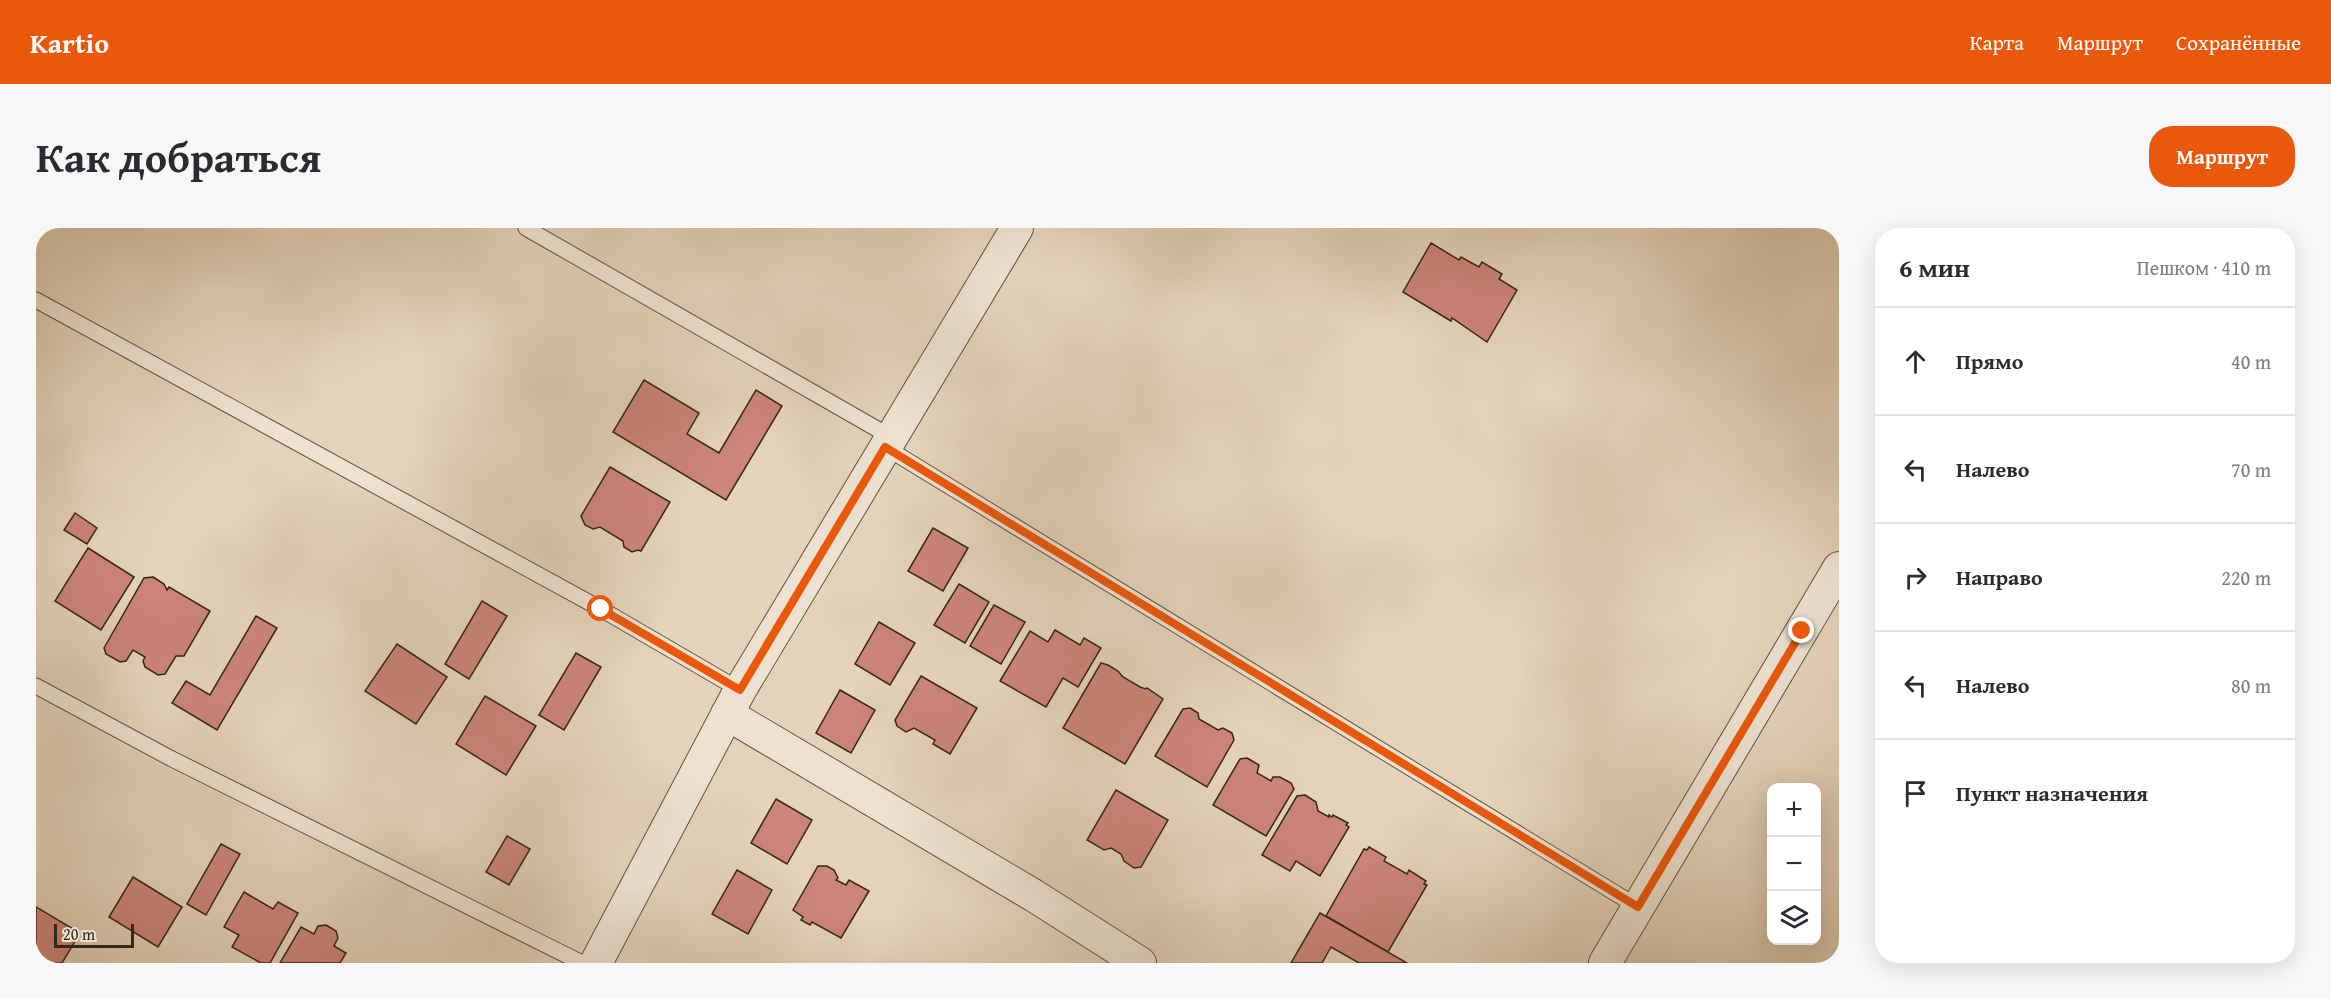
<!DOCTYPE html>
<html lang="ru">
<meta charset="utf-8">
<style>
body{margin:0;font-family:"Gentium Book Plus",serif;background:#f7f7f7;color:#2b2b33}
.controls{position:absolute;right:18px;bottom:18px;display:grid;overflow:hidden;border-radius:12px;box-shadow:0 6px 24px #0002}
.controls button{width:54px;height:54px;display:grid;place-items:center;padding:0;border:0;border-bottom:2px solid #e1e1e2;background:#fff;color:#2b2b33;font:30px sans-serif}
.scale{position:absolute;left:18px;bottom:15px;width:80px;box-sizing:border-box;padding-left:6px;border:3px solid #372716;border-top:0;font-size:16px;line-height:21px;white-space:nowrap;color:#372716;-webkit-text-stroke:4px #ede2d2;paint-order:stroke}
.stop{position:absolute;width:18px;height:18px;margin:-14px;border:4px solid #ea580c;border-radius:50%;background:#fff}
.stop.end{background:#ea580c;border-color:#fff;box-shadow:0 2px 6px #0008}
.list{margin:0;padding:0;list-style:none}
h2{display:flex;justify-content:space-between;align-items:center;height:78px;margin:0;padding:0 24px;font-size:26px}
h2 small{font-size:20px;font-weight:400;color:#7c7c81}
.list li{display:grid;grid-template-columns:39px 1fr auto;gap:18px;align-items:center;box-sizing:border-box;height:108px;padding:0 24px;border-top:2px solid #e1e1e2}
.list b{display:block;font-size:22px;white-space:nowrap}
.list em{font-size:20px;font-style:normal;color:#7c7c81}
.icon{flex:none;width:33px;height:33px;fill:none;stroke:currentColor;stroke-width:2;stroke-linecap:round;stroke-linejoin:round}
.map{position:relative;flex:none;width:1803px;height:735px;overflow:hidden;border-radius:24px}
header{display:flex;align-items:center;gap:36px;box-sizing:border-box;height:84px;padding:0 30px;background:#ea580c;color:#fff}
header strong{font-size:28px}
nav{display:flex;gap:33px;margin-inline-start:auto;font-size:21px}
.intro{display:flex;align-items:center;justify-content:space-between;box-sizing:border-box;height:144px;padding:0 36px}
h1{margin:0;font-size:42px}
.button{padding:15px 27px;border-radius:24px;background:#ea580c;color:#fff;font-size:21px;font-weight:700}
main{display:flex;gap:36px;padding:0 36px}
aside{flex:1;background:#fff;border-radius:24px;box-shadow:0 6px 24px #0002}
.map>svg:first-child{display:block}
.building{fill:#cc8579;stroke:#372716;stroke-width:1.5}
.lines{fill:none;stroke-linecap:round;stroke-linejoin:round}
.service-casing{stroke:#62523f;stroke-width:17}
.minor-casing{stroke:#62523f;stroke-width:34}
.service{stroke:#ede2d2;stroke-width:15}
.minor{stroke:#ede2d2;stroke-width:32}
.route{stroke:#ea580c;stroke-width:8}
</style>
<header>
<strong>Kartio</strong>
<nav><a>Карта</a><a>Маршрут</a><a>Сохранённые</a></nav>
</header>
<div class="intro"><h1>Как добраться</h1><a class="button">Маршрут</a></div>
<main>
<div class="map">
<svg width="1803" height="735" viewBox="0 0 1803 735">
<rect width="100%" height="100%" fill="#e4d3ba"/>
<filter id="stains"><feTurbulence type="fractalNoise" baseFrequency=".00333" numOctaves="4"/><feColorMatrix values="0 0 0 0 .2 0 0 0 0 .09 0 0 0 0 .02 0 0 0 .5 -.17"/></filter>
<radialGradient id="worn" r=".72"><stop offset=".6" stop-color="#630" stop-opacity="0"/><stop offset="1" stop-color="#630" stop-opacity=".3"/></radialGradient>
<g class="building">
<polygon points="1395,15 1423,32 1425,29 1443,39 1446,34 1466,46 1463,51 1481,62 1451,114 1416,90 1415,93 1367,64"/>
<polygon points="608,152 663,185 651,206 683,225 720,162 746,178 690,272 577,204"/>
<polygon points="574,239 634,274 605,323 602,322 596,324 588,319 587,313 564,299 557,301 549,297 545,288"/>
<polygon points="39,285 61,300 51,316 28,302"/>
<polygon points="897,300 932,320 907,363 872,343"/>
<polygon points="52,320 98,349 65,402 19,373"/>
<polygon points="117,349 128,356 131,362 133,359 174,383 148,428 140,428 129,446 122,447 109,439 107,433 109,429 97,422 90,433 84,434 70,426 68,420 108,350"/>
<polygon points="923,356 953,374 929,415 898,397"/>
<polygon points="446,373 471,388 433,451 409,436"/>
<polygon points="958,377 989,394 965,436 934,418"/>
<polygon points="220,388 241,400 181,502 136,475 150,453 174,467"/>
<polygon points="843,394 879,415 854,457 819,436"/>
<polygon points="1019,402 1044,417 1048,410 1065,420 1042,459 1027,450 1010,479 964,453 994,403 1012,414"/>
<polygon points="361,416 411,449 380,496 329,463"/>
<polygon points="540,425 565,439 528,502 503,487"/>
<polygon points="1065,435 1072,437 1082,443 1087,449 1104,459 1110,461 1111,460 1127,471 1089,536 1027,500"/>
<polygon points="885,448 941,480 914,526 897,516 899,512 878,500 870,504 861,498 859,492"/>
<polygon points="804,462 839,482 815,525 780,505"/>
<polygon points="449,468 500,498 470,547 420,516"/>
<polygon points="1154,480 1162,485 1163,491 1182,502 1187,500 1196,505 1198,512 1171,559 1119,528 1147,481"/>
<polygon points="1211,530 1223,537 1221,545 1235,553 1237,549 1244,549 1255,555 1258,561 1230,608 1177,577 1204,531"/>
<polygon points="1080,562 1132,592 1105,639 1098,640 1088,633 1085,626 1075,620 1068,622 1051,612"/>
<polygon points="1269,567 1280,574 1282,583 1293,589 1293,587 1296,589 1297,587 1312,595 1310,597 1313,599 1284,648 1260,633 1254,643 1226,627 1261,568"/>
<polygon points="740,571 776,592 751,636 715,615"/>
<polygon points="471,608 494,621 473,657 450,644"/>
<polygon points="185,616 204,626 170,687 151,676"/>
<polygon points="1333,619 1350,629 1348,633 1371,646 1373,642 1390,653 1388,656 1391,657 1352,724 1290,688 1328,621 1331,622"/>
<polygon points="782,638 791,638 798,642 802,650 800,652 810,657 813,652 833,663 805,710 776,694 774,697 765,692 767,689 757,682"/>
<polygon points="701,642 736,662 712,706 676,686"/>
<polygon points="97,649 146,679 122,719 73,689"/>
<polygon points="208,664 237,681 242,674 262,685 234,735 225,735 196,719 203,707 188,699"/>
<polygon points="0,679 44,705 26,735 8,735 0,730"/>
<polygon points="1284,685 1371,735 1323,735 1295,719 1286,735 1255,735"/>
<polygon points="290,697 300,703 302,710 298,718 310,725 304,735 244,735 265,699 278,706 282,698"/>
</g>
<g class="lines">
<g class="service-casing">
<g id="service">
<polyline points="490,0 855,209"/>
<polyline points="0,72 565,381 704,462"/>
<polyline points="849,219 1602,679"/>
<polyline points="0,458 136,531 546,735"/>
</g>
</g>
<g class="minor-casing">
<g id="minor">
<polyline points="691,486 997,667 1104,735"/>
<polyline points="560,735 704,462 981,0"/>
<polyline points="1569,735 1803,340"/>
</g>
</g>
<use href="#service" class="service"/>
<use href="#minor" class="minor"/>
</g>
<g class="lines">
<polyline class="route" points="565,381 704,462 849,219 1602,679 1766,403"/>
</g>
<rect width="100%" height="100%" filter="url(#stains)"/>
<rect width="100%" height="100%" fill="url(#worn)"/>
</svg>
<div class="controls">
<button>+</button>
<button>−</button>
<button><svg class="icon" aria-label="layers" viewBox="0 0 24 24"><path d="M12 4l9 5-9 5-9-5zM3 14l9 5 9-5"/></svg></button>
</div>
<div class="scale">20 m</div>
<div class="stop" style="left:565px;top:381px"></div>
<div class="stop end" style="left:1766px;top:403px"></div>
</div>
<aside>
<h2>6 мин<small>Пешком · 410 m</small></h2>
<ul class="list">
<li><svg class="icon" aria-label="ahead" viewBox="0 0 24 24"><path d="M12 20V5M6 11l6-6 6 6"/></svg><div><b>Прямо</b></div><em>40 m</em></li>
<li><svg class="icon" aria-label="left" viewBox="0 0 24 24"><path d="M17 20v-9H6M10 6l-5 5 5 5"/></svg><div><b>Налево</b></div><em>70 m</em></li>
<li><svg class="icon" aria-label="right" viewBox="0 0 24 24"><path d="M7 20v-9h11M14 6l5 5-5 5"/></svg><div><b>Направо</b></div><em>220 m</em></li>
<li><svg class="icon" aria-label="left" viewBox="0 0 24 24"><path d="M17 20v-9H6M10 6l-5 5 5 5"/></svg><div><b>Налево</b></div><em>80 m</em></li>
<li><svg class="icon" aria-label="arrive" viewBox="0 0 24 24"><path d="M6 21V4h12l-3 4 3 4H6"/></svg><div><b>Пункт назначения</b></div></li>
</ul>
</aside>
</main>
